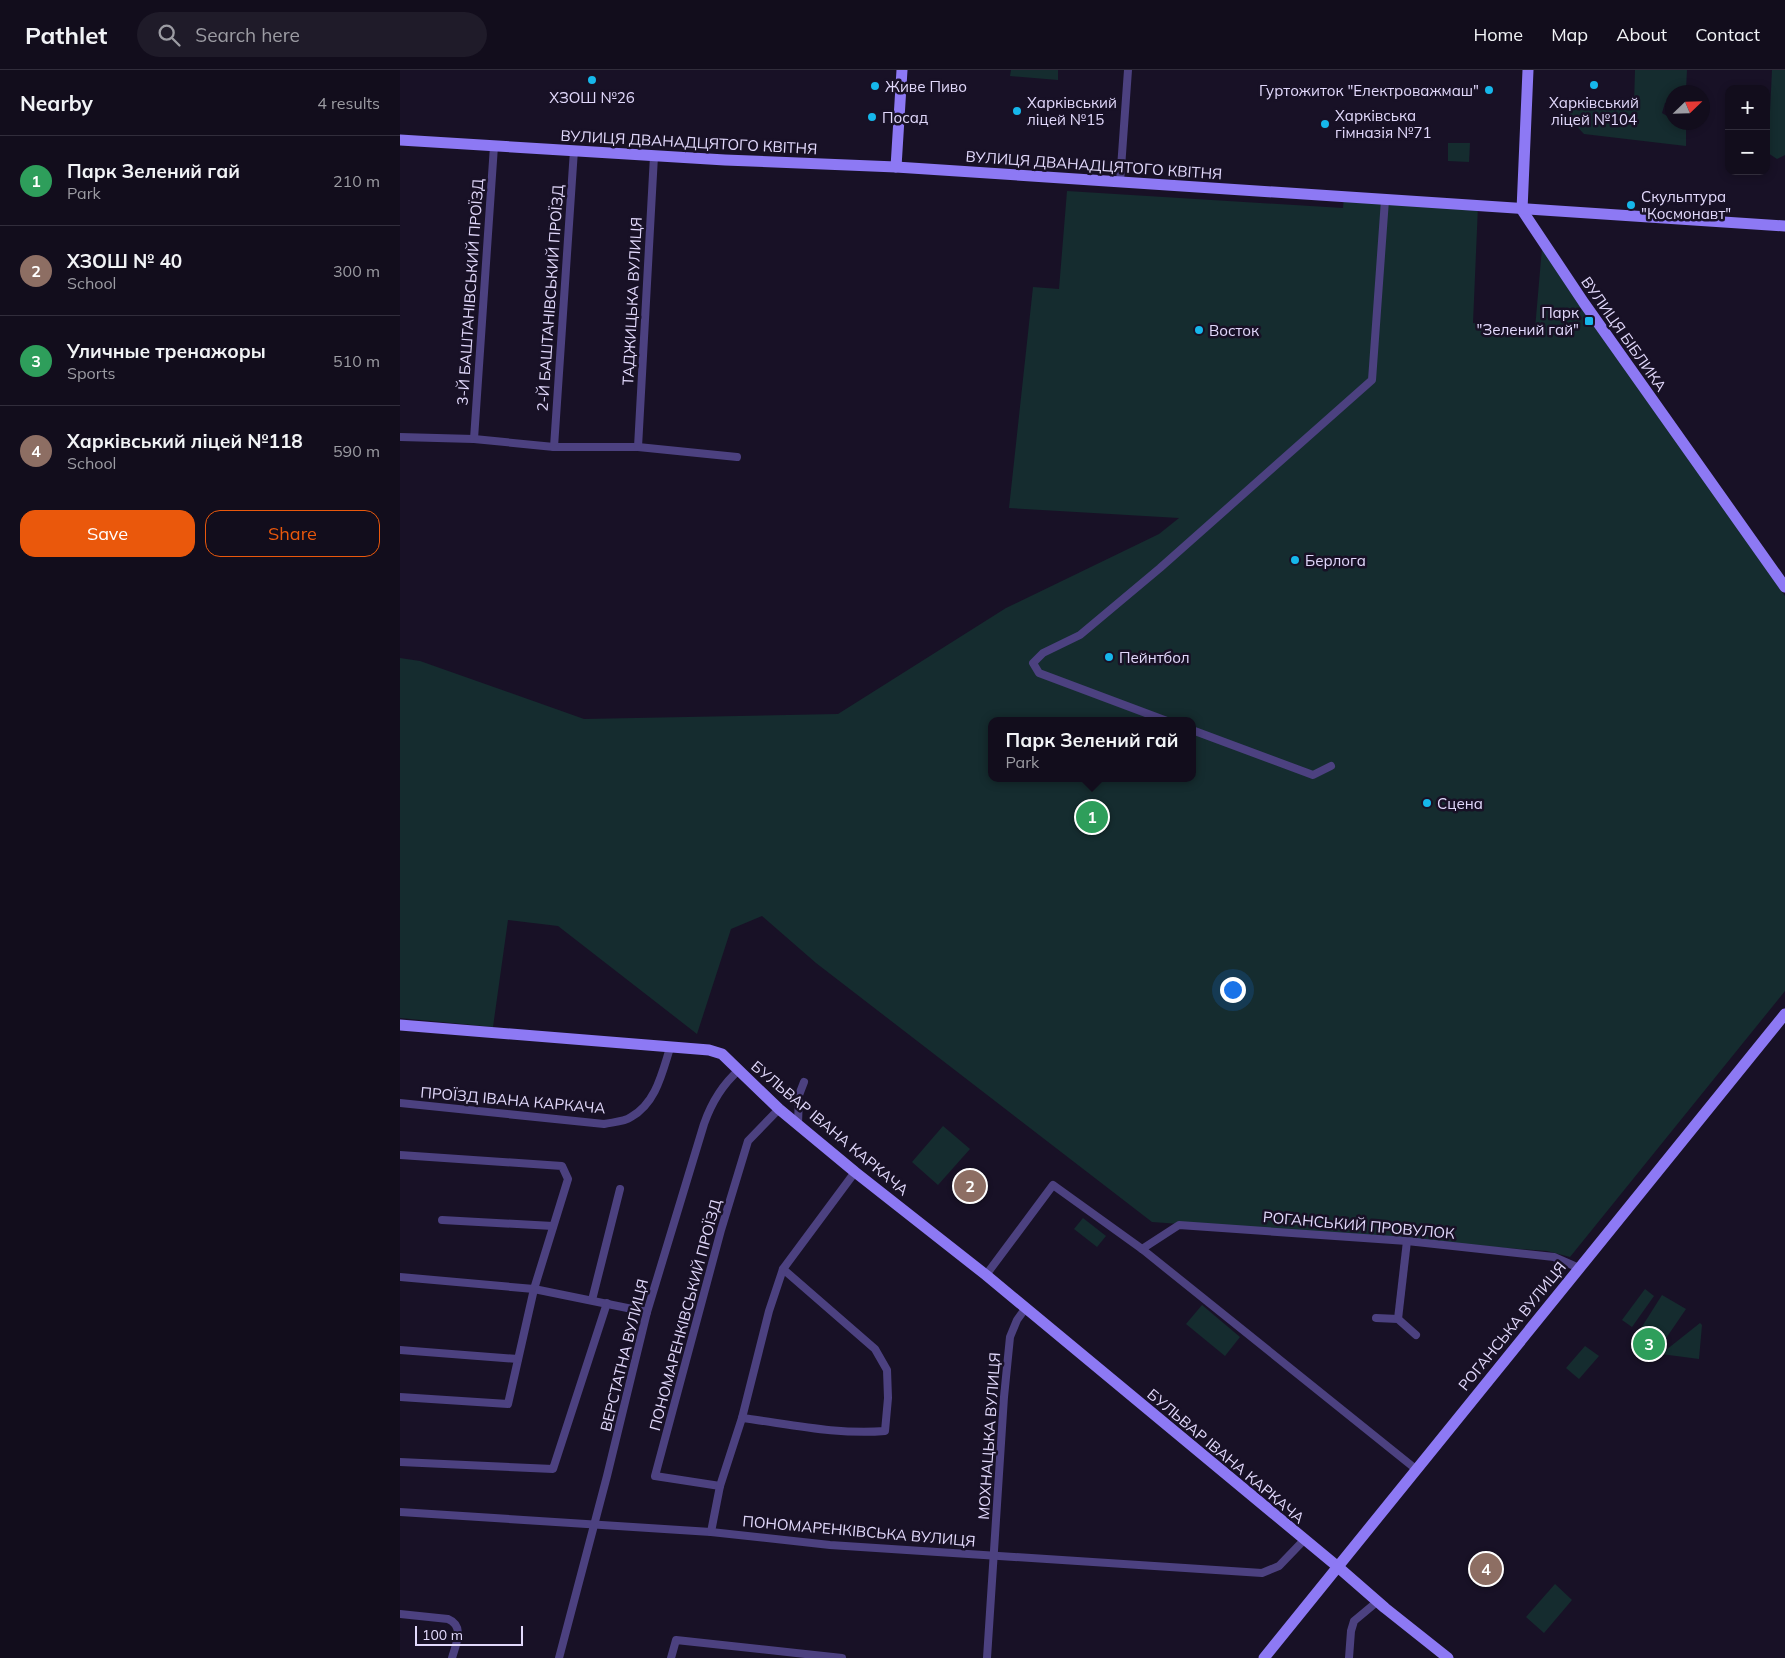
<!DOCTYPE html>
<meta charset="utf-8">
<style>
body{margin:0;font-family:Mulish,sans-serif;background:#1f1b29;color:#f1f3f6}
.controls{position:absolute;right:15px;top:15px;display:grid;overflow:hidden;border-radius:10px;box-shadow:0 2px 8px #0003}
.controls button{width:45px;height:45px;display:grid;place-items:center;padding:0;border:0;border-bottom:1px solid #312d3b;background:#120d1c;color:#f1f3f6;font:25px sans-serif}
.compass{position:absolute;left:1265px;top:15px;width:45px;height:45px;border-radius:50%;background:#120d1c;box-shadow:0 2px 8px #0003;rotate:67deg}
.scale{position:absolute;left:15px;bottom:12px;width:108px;box-sizing:border-box;padding-left:5px;border:2px solid #e2d9fc;border-top:0;font-size:14px;line-height:18px;white-space:nowrap;color:#e2d9fc;-webkit-text-stroke:4px #181126;paint-order:stroke}
.you{position:absolute;left:832px;top:919px;width:18px;height:18px;margin:-12px;border:4px solid #fff;border-radius:50%;background:#1a73e8;box-shadow:0 0 0 8px #1a73e833}
.badge{display:grid;place-items:center;width:32px;height:32px;border-radius:50%;background:#ea580c;color:#fff;font-size:16px;font-weight:700}
.pin{position:absolute;translate:-50% -50%;border:2px solid #fff;box-shadow:0 1px 5px #0006}
.popup{position:absolute;left:588px;top:647px;width:208px;height:65px;box-sizing:border-box;display:grid;place-content:center;border-radius:10px;background:#120d1c;filter:drop-shadow(0 1px 4px #0005);font-size:16px;white-space:nowrap;color:#9c9ca3}
.popup b{font-size:19px;color:#f1f3f6}
.popup::after{content:'';position:absolute;left:50%;top:100%;margin-left:-10px;border:10px solid transparent;border-top-color:#120d1c}
.list{margin:0;padding:0;list-style:none}
h2{display:flex;justify-content:space-between;align-items:center;height:65px;margin:0;padding:0 20px;font-size:21px}
h2 small{font-size:16px;font-weight:400;color:#9c9ca3}
.list li{display:grid;grid-template-columns:32px 1fr auto;gap:15px;align-items:center;box-sizing:border-box;height:90px;padding:0 20px;border-top:1px solid #312d3b}
.list b{display:block;font-size:19px;white-space:nowrap}
.list p{margin:0;font-size:16px;white-space:nowrap;color:#9c9ca3}
.list em{font-size:16px;font-style:normal;color:#9c9ca3}
.actions{display:flex;gap:10px;padding:15px 20px}
.actions a{flex:1;padding:11px 0;border:1px solid #ea580c;border-radius:15px;text-align:center;font-size:18px;color:#ea580c}
.actions .main{background:#ea580c;color:#fff}
.icon{flex:none;width:28px;height:28px;fill:none;stroke:currentColor;stroke-width:2;stroke-linecap:round;stroke-linejoin:round}
.map{position:relative;flex:none;width:1385px;height:1588px;overflow:hidden}
header{display:flex;align-items:center;gap:30px;box-sizing:border-box;height:70px;padding:0 25px;background:#120d1c;border-bottom:1px solid #312d3b}
header strong{font-size:24px}
nav{display:flex;gap:28px;margin-inline-start:auto;font-size:18px}
.search{width:350px;height:45px;background:#1f1b29;display:flex;align-items:center;gap:12px;box-sizing:border-box;padding:0 18px;border-radius:28px;color:#9c9ca3;font-size:19px}
main{display:flex}
aside{flex:1;background:#120d1c}
.map>svg:first-child{display:block}
.green{fill:#152c2f;fill-rule:evenodd}
.lines{fill:none;stroke-linecap:round;stroke-linejoin:round}
.street{stroke:#4c4180;stroke-width:8}
.secondary{stroke:#8d79f4;stroke-width:11}
.poi-dot{fill:#16b7eb;stroke:#181126;stroke-width:2}
.labels{text-anchor:middle;dominant-baseline:central;stroke-width:5;stroke-linejoin:round;paint-order:stroke}
.poi-label{font-size:15px;fill:#e2d9fc;stroke:#181126;text-anchor:start}
.street-label{font-size:15px;fill:#e2d9fc;stroke:#181126}
</style>
<header>
<strong>Pathlet</strong>
<div class="search"><svg class="icon" aria-label="search" viewBox="0 0 24 24"><circle cx="10" cy="10" r="6"/><path d="M15 15l6 6"/></svg>Search here</div>
<nav><a>Home</a><a>Map</a><a>About</a><a>Contact</a></nav>
</header>
<main>
<aside>
<h2>Nearby<small>4 results</small></h2>
<ul class="list">
<li><span class="badge" style="background:#2e9e5b">1</span><div><b>Парк Зелений гай</b><p>Park</p></div><em>210 m</em></li>
<li><span class="badge" style="background:#8d6e63">2</span><div><b>ХЗОШ № 40</b><p>School</p></div><em>300 m</em></li>
<li><span class="badge" style="background:#2e9e5b">3</span><div><b>Уличные тренажоры</b><p>Sports</p></div><em>510 m</em></li>
<li><span class="badge" style="background:#8d6e63">4</span><div><b>Харківський ліцей №118</b><p>School</p></div><em>590 m</em></li>
</ul>
<div class="actions"><a class="main">Save</a><a>Share</a></div>
</aside>
<div class="map">
<svg width="1385" height="1588" viewBox="0 0 1385 1588">
<rect width="100%" height="100%" fill="#181126"/>
<g class="green">
<polygon points="611,0 658,0 658,10 610,6"/>
<path d="M1235 0H1287L1286 19 1276 20 1272 22V33H1265L1262 43 1272 49V52L1284 53 1286 55V76L1184 64C1176 55 1164 43 1170 30L1234 34Z"/>
<polygon points="1372,0 1385,0 1385,85 1377,89 1368,83"/>
<polygon points="1048,73 1070,73 1069,92 1048,91"/>
<path d="M667 121 943 138 944 127 1078 136 1073 253 1135 259 1142 178 1385 526V921L1170 1187 1147 1181 752 1152 416 893 362 846 331 859 297 964 158 856 108 850 93 957 0 948V588L20 591 184 649 438 644 606 538 759 464 779 448 609 438 633 217 659 219ZM592 651H792V708H592Z"/>
<polygon points="543,1056 570,1079 538,1115 512,1092"/>
<polygon points="683,1148 706,1166 697,1177 674,1159"/>
<polygon points="1245,1219 1254,1226 1232,1257 1222,1250"/>
<polygon points="1262,1225 1286,1239 1260,1277 1238,1263"/>
<polygon points="802,1235 840,1267 825,1286 786,1254"/>
<polygon points="1300,1253 1302,1255 1299,1289 1261,1284"/>
<polygon points="1185,1276 1199,1286 1179,1309 1166,1298"/>
<polygon points="1155,1514 1172,1530 1144,1563 1126,1547"/>
</g>
<g class="lines">
<g class="street">
<polyline points="720,112 728,0"/>
<polyline points="0,367 74,369 154,377 238,377 337,387"/>
<polyline points="74,369 94,76"/>
<polyline points="154,377 174,80"/>
<polyline points="238,377 254,86"/>
<polyline points="767,651 639,603 633,593 643,583 680,565 760,498 972,310 985,130"/>
<polyline points="792,660 913,705 931,696"/>
<path d="M0 1033 204 1054C213 1052 224 1052 231 1047 256 1033 262 1003 270 978"/>
<polyline points="398,1054 399,1025 404,1012"/>
<polyline points="0,1085 162,1096 168,1109 134,1219 108,1334 0,1327"/>
<polyline points="42,1150 153,1156"/>
<polyline points="742,1179 779,1155 1007,1171 1154,1187 1179,1198"/>
<polyline points="586,1205 653,1115 742,1179 1017,1400"/>
<polyline points="0,1207 134,1219 247,1242"/>
<polyline points="192,1230 220,1119"/>
<polyline points="976,1248 998,1249 1016,1265"/>
<polyline points="998,1249 1007,1171"/>
<polyline points="0,1280 118,1289"/>
<path d="M342 1348C389 1354 437 1365 485 1361L488 1328 487 1300 475 1279 383 1199"/>
<polyline points="0,1392 153,1399 207,1233"/>
<polyline points="320,1416 255,1406 321,1160 348,1071 379,1039"/>
<polyline points="0,1442 311,1462 430,1475 862,1503 879,1496 904,1470"/>
<polyline points="311,1462 320,1416 342,1348 369,1241 383,1199 455,1102"/>
<path d="M0 1544 48 1549C65 1556 56 1574 52 1588"/>
<path d="M159 1588 207 1406 247 1242 304 1054C311 1034 323 1014 339 1000"/>
<polyline points="271,1588 276,1570 442,1588"/>
<polyline points="587,1588 604,1327 610,1267 617,1250 625,1239"/>
<polyline points="949,1588 951,1561 954,1551 978,1531"/>
</g>
<g class="secondary">
<polyline points="1128,0 1122,140 1184,233 1385,517"/>
<polyline points="0,70 325,90 496,97 1385,156"/>
<polyline points="496,97 502,0"/>
<polyline points="0,955 309,980 322,984 379,1039 455,1102 586,1205 938,1497 985,1538 1048,1588"/>
<polyline points="864,1588 1385,944"/>
</g>
</g>
<g class="poi-dot">
<circle cx="192" cy="10" r="5"/>
<circle cx="1194" cy="15" r="5"/>
<circle cx="475" cy="16" r="5"/>
<circle cx="1089" cy="20" r="5"/>
<circle cx="617" cy="41" r="5"/>
<circle cx="472" cy="47" r="5"/>
<circle cx="925" cy="54" r="5"/>
<circle cx="1231" cy="135" r="5"/>
<rect x="1184" y="246" width="10" height="10" rx="2.5"/>
<circle cx="799" cy="260" r="5"/>
<circle cx="895" cy="490" r="5"/>
<circle cx="709" cy="587" r="5"/>
<circle cx="1027" cy="733" r="5"/>
</g>
<g class="labels">
<g class="poi-label">
<text x="485" y="16">Живе Пиво</text>
<text x="1079" y="20" text-anchor="end">Гуртожиток "Електроважмаш"</text>
<text x="192" y="27" text-anchor="middle">ХЗОШ №26</text>
<text x="627" y="32">Харківський<tspan x="627" dy="17">ліцей №15</tspan></text>
<text x="1194" y="32" text-anchor="middle">Харківський<tspan x="1194" dy="17">ліцей №104</tspan></text>
<text x="935" y="45">Харківська<tspan x="935" dy="17">гімназія №71</tspan></text>
<text x="482" y="47">Посад</text>
<text x="1241" y="126">Скульптура<tspan x="1241" dy="17">"Космонавт"</tspan></text>
<text x="1179" y="242" text-anchor="end">Парк<tspan x="1179" dy="17">"Зелений гай"</tspan></text>
<text x="809" y="260">Восток</text>
<text x="905" y="490">Берлога</text>
<text x="719" y="587">Пейнтбол</text>
<text x="1037" y="733">Сцена</text>
</g>
<g class="street-label">
<text transform="translate(289 72) rotate(3)">ВУЛИЦЯ ДВАНАДЦЯТОГО КВІТНЯ</text>
<text transform="translate(694 95) rotate(4)">ВУЛИЦЯ ДВАНАДЦЯТОГО КВІТНЯ</text>
<text transform="translate(70 222) rotate(-86)">3-Й БАШТАНІВСЬКИЙ ПРОЇЗД</text>
<text transform="translate(150 228) rotate(-86)">2-Й БАШТАНІВСЬКИЙ ПРОЇЗД</text>
<text transform="translate(232 231) rotate(-87)">ТАДЖИЦЬКА ВУЛИЦЯ</text>
<text transform="translate(1224 264) rotate(55)">ВУЛИЦЯ БІБЛИКА</text>
<text transform="translate(113 1030) rotate(5)">ПРОЇЗД ІВАНА КАРКАЧА</text>
<text transform="translate(430 1058) rotate(40)">БУЛЬВАР ІВАНА КАРКАЧА</text>
<text transform="translate(959 1155) rotate(5)">РОГАНСЬКИЙ ПРОВУЛОК</text>
<text transform="translate(285 1245) rotate(-75)">ПОНОМАРЕНКІВСЬКИЙ ПРОЇЗД</text>
<text transform="translate(1112 1256) rotate(-51)">РОГАНСЬКА ВУЛИЦЯ</text>
<text transform="translate(224 1285) rotate(-76)">ВЕРСТАТНА ВУЛИЦЯ</text>
<text transform="translate(589 1366) rotate(-86)">МОХНАЦЬКА ВУЛИЦЯ</text>
<text transform="translate(826 1386) rotate(40)">БУЛЬВАР ІВАНА КАРКАЧА</text>
<text transform="translate(459 1461) rotate(5)">ПОНОМАРЕНКІВСЬКА ВУЛИЦЯ</text>
</g>
</g>
</svg>
<div class="controls">
<button>+</button>
<button>−</button>
</div>
<svg class="compass" viewBox="-18 -18 36 36"><path d="M0-13l5 13h-10z" fill="#e53935"/><path d="M0 13l5-13h-10z" fill="#9c9ca3"/></svg>
<div class="scale">100 m</div>
<div class="you"></div>
<div class="pin badge" style="left:692px;top:747px;background:#2e9e5b">1</div>
<div class="popup"><b>Парк Зелений гай</b>Park</div>
<div class="pin badge" style="left:570px;top:1116px;background:#8d6e63">2</div>
<div class="pin badge" style="left:1249px;top:1274px;background:#2e9e5b">3</div>
<div class="pin badge" style="left:1086px;top:1499px;background:#8d6e63">4</div>
</div>
</main>
